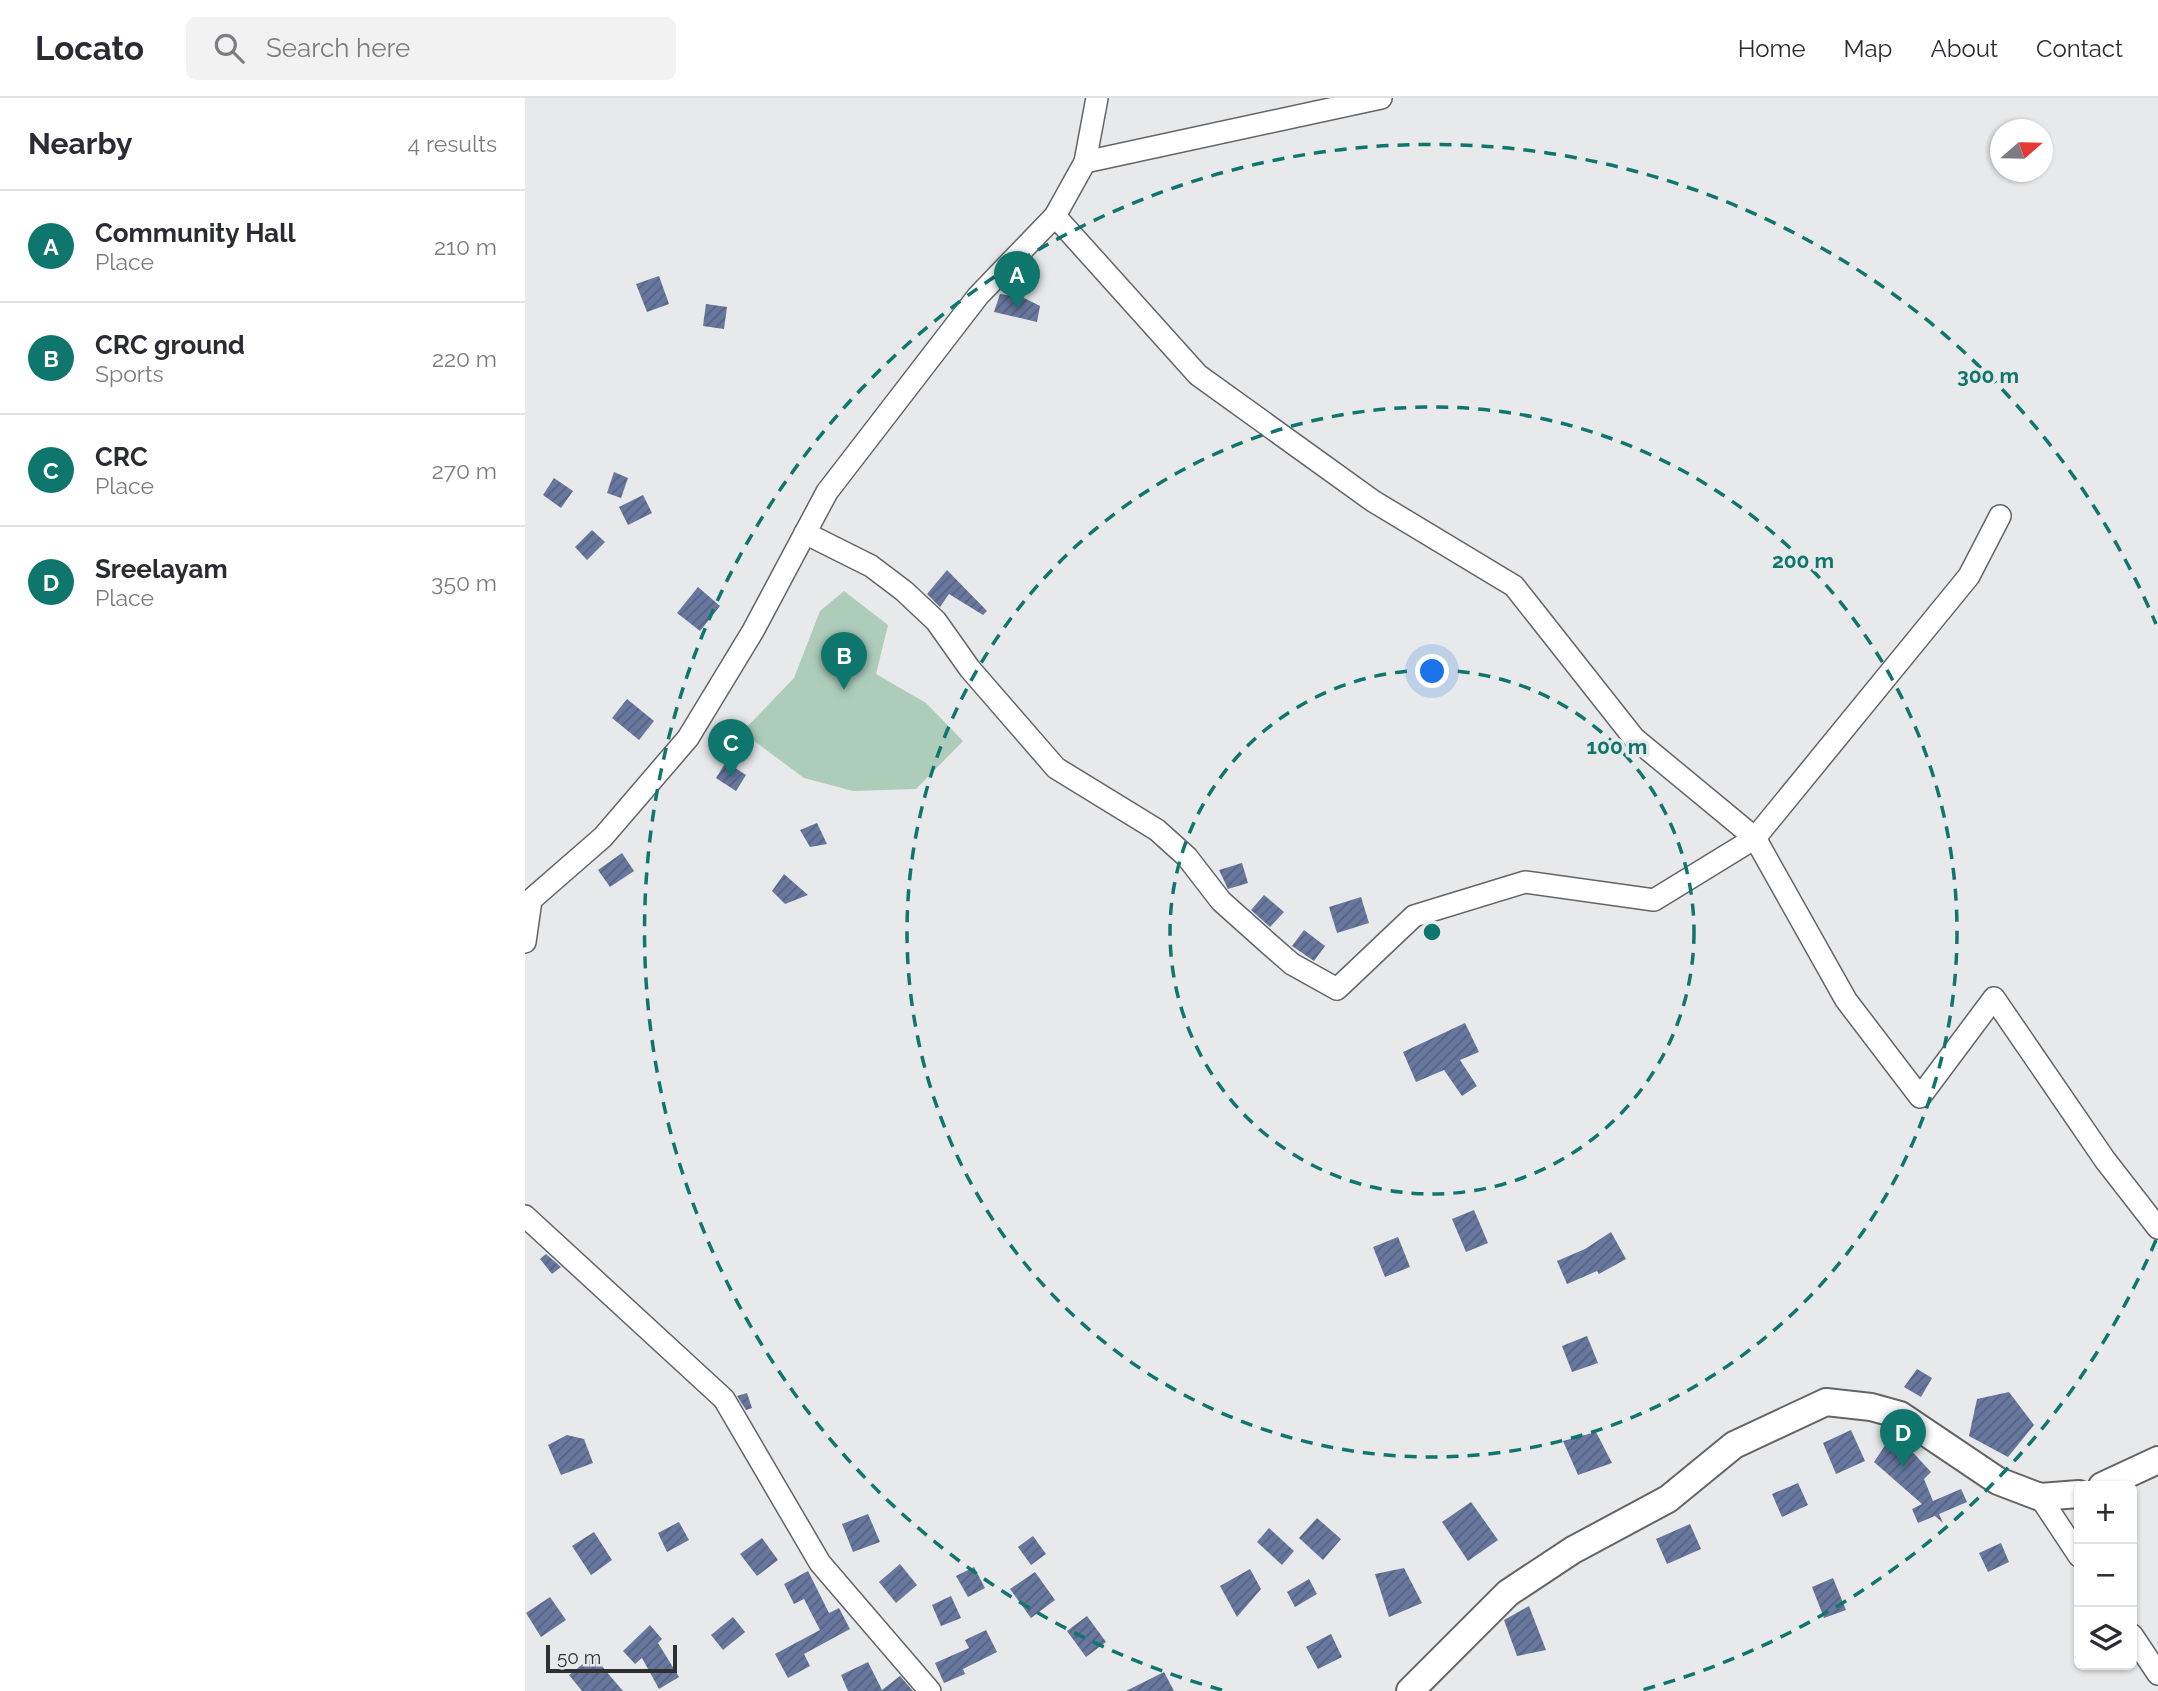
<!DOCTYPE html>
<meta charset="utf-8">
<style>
body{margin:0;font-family:Raleway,sans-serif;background:#f2f2f3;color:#2b2b33}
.controls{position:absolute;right:21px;bottom:21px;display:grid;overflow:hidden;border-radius:10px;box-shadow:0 2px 5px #0004}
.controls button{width:63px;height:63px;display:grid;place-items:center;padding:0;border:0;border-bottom:2px solid #e1e1e2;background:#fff;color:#2b2b33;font:35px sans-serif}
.compass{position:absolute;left:1465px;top:21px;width:63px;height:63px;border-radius:50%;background:#fff;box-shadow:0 2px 5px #0004;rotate:70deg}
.scale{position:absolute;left:21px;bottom:18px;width:131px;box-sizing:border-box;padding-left:7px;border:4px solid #2e2f2f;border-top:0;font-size:19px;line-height:24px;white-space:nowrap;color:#2e2f2f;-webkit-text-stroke:5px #e8e9ea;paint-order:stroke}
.you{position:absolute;left:908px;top:574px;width:24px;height:24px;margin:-18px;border:5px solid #fff;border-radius:50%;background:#1a73e8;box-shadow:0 0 0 10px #1a73e833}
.badge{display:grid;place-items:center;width:46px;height:46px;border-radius:50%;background:#0f766e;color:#fff;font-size:23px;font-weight:700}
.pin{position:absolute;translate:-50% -58px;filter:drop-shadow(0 2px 4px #0008)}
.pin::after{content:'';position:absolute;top:37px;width:24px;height:21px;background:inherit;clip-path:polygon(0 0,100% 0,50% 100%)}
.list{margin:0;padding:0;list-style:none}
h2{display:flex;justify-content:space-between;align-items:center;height:91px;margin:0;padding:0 28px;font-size:30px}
h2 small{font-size:23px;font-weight:400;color:#7c7c81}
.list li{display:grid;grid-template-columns:46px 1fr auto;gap:21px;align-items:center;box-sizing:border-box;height:112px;padding:0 28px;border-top:2px solid #e1e1e2}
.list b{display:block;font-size:26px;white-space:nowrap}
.list p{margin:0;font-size:23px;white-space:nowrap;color:#7c7c81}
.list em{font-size:23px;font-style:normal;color:#7c7c81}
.icon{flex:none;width:38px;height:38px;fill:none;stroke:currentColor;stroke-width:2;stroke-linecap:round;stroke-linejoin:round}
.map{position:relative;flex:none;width:1633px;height:1593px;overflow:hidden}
header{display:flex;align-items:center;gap:42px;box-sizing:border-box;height:98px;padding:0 35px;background:#fff;border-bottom:2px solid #e1e1e2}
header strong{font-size:33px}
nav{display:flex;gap:38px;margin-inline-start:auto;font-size:24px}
.search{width:490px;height:63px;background:#f2f2f3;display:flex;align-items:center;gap:18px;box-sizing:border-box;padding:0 24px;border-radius:10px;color:#7c7c81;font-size:26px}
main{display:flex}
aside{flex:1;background:#fff}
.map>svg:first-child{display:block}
.pitch{fill:#aeccba}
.building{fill:url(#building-hatch)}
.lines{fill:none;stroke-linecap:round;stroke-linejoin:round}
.minor-casing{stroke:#646466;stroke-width:24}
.major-casing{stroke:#646466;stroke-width:30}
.minor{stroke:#fff;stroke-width:21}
.major{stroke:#fff;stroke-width:26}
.ring{fill:none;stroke:#0f766e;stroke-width:3.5;stroke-dasharray:12 9}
.centre{fill:#0f766e;stroke:#e8e9ea;stroke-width:3.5}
.ring-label{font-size:21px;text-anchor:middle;font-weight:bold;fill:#0f766e;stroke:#e8e9ea;stroke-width:7;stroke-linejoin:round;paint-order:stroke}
</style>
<header>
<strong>Locato</strong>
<div class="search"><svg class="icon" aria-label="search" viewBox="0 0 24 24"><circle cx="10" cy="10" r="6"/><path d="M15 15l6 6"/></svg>Search here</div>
<nav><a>Home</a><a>Map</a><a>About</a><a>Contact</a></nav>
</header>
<main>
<aside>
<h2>Nearby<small>4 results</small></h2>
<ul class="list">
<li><span class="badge">A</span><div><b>Community Hall</b><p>Place</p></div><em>210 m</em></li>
<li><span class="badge">B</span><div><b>CRC ground</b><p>Sports</p></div><em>220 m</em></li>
<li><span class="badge">C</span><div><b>CRC</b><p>Place</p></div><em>270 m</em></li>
<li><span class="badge">D</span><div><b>Sreelayam</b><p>Place</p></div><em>350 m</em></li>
</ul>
</aside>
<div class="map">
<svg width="1633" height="1593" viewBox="0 0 1633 1593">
<defs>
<pattern id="building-hatch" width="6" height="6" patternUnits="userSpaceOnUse" patternTransform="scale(1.75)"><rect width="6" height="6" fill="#67779e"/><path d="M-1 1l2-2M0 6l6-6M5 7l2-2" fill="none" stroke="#556281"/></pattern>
</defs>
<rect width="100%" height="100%" fill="#e8e9ea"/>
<polygon class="pitch" points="319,493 363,527 351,576 401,605 438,643 391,691 328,693 279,680 217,634 269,580 295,513"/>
<g class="building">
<polygon points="134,178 144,206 122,214 111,186"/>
<polygon points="475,196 497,199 515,208 512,224 469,214"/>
<polygon points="181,206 202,209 199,231 178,228"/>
<polygon points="89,374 103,380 96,400 82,395"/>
<polygon points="29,380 48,393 36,410 18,397"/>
<polygon points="118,397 127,415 103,427 94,409"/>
<polygon points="67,432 80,444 62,462 50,449"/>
<polygon points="422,472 462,513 458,517 424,496 415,509 402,496"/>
<polygon points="173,489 195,508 175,533 152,515"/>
<polygon points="102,601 129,623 114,642 87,620"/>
<polygon points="201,664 221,677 211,693 191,680"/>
<polygon points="292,725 302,746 285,749 275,732"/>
<polygon points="97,755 109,773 85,789 73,772"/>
<polygon points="717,765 723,785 703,791 694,772"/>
<polygon points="259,776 283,797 260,806 247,793"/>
<polygon points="739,797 759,814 745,829 726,812"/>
<polygon points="836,799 844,825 812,835 804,809"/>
<polygon points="779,832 800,848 789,863 767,848"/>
<polygon points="940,925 954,954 935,962 952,988 937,998 919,972 891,984 878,954"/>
<polygon points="949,1112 963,1145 941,1154 927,1121"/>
<polygon points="1086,1134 1101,1161 1074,1176 1072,1173 1042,1186 1032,1163 1060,1151"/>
<polygon points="873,1139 885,1169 860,1179 848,1149"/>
<polygon points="21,1156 36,1169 27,1176 15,1161"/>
<polygon points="1062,1238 1073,1265 1047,1274 1037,1248"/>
<polygon points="1392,1271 1407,1280 1396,1299 1379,1289"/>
<polygon points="1484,1294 1509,1327 1483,1359 1444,1338 1452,1301"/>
<polygon points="222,1295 227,1310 221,1312 212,1298"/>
<polygon points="1326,1332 1340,1363 1311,1376 1298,1345"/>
<polygon points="1071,1334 1087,1365 1053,1377 1038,1343"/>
<polygon points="1369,1334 1406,1374 1399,1381 1408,1403 1436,1391 1442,1404 1414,1416 1418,1425 1410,1418 1393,1425 1387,1411 1397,1406 1349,1364"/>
<polygon points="42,1337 59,1341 68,1365 36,1377 23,1347"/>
<polygon points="1273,1385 1283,1407 1257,1419 1247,1396"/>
<polygon points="946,1404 973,1442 943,1463 917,1424"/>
<polygon points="343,1416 355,1444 328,1454 317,1426"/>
<polygon points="792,1420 816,1441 798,1462 774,1440"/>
<polygon points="154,1424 164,1442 142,1454 133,1435"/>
<polygon points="1165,1426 1176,1451 1142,1466 1131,1441"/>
<polygon points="744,1430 769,1453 757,1467 732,1444"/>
<polygon points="69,1434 87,1462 66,1477 47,1448"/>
<polygon points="508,1438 521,1456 506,1467 493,1449"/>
<polygon points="237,1440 253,1462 232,1478 215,1456"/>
<polygon points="1476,1445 1484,1464 1463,1474 1454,1455"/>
<polygon points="375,1466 392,1487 371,1505 354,1484"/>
<polygon points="449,1469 460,1490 443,1499 431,1478"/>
<polygon points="879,1470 897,1505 864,1519 850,1476"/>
<polygon points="725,1471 736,1491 712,1519 695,1488"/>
<polygon points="283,1473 304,1515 314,1510 325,1531 279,1556 285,1568 263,1580 250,1556 295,1532 279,1501 269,1506 259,1486"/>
<polygon points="510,1474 530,1502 506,1520 485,1491"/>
<polygon points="1308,1480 1321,1512 1299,1520 1287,1489"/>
<polygon points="784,1481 792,1496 770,1509 762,1494"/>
<polygon points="426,1498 436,1520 416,1528 407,1507"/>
<polygon points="25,1499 41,1522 16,1539 1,1515"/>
<polygon points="1004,1508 1021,1552 992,1558 979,1522"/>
<polygon points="562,1518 581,1544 561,1559 542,1533"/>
<polygon points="208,1519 220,1534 198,1552 186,1537"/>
<polygon points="125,1527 137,1541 133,1545 154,1579 134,1591 117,1560 110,1566 98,1553"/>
<polygon points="461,1532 472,1554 438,1571 440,1576 419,1585 410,1565 444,1550 440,1542"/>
<polygon points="806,1536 817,1559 793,1571 781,1549"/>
<polygon points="69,1557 80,1572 98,1593 57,1593 44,1577"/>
<polygon points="343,1564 357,1592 375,1578 388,1593 323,1593 316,1577"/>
<polygon points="639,1574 649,1593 601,1593"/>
</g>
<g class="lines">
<g class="minor-casing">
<g id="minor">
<polyline points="560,64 856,0"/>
<polyline points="530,118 673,277 848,403 989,488 1109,640 1230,740 1321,902 1395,999 1469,900 1580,1062 1633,1130"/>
<polyline points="280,435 346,468 379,493 411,523 445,571 531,670 632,732 662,759 696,803 744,846 767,866 812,891 889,818 1000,784 1129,802 1230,740 1444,478 1475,418"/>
<polyline points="0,807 78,739 163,640 228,533 302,394 453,198 530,118 560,64 572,0"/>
<polyline points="0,844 6,802"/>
<polyline points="0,1118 199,1301 295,1465 405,1593"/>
<polyline points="1515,1399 1554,1458"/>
<polyline points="1607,1537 1633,1576"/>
</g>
</g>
<g class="major-casing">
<g id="major">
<polyline points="1577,1388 1633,1362"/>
<polyline points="885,1593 983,1495 1048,1452 1143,1401 1209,1347 1301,1304 1346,1309 1375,1317 1473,1383 1515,1399 1554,1396"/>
</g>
</g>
<use href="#minor" class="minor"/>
<use href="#major" class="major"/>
</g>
<g class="ring">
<circle cx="907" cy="834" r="262"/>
<circle cx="907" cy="834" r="525"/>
<path d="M1631 1142A787 787 0 0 1 1117 1592M697 1592A787 787 0 1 1 1631 526"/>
</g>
<circle cx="907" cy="834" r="10" class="centre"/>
<g class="ring-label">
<text x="1463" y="285">300 m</text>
<text x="1278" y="470">200 m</text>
<text x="1092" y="656">100 m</text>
</g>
</svg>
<div class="controls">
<button>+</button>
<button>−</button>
<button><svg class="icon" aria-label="layers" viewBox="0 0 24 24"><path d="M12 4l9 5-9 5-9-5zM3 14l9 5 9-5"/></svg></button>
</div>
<svg class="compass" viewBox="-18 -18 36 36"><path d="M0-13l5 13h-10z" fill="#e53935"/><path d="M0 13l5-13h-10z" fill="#7c7c81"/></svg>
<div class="scale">50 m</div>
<div class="you"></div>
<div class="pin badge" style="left:492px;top:211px">A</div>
<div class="pin badge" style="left:319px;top:592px">B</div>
<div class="pin badge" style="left:206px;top:679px">C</div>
<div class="pin badge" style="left:1378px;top:1369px">D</div>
</div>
</main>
